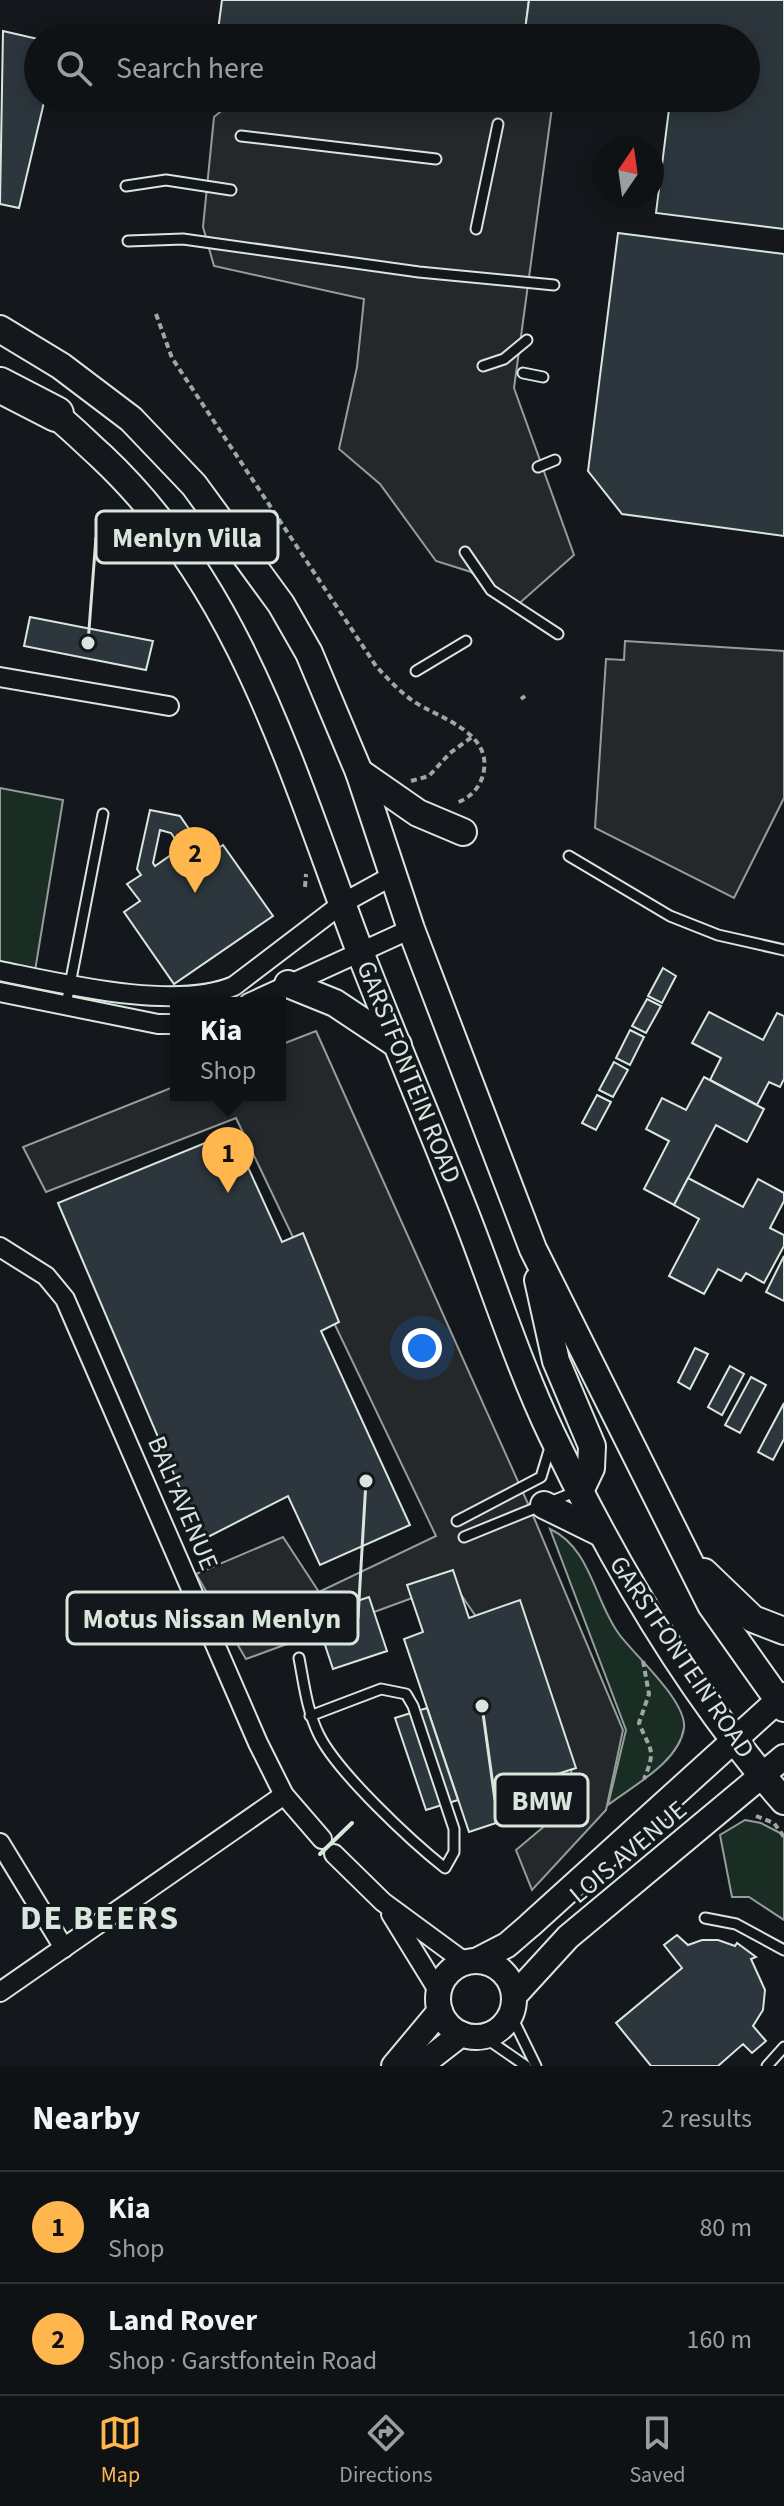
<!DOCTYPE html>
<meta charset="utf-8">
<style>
body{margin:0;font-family:"Source Sans 3",sans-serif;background:#1d2022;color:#f1f3f6}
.compass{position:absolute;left:592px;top:136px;width:72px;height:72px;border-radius:50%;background:#0f1215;box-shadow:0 4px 20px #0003;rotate:13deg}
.you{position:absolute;left:422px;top:1348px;width:28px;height:28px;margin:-20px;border:6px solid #fff;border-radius:50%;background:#1a73e8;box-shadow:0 0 0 12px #1a73e833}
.badge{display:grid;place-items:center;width:52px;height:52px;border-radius:50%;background:#ffb74d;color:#111;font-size:26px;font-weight:700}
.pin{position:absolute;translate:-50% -66px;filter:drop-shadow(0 2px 4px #0008)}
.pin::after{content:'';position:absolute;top:42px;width:28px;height:24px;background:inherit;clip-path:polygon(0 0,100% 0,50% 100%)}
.popup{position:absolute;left:170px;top:997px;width:116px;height:104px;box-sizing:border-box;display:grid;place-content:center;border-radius:0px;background:#0f1215;filter:drop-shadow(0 2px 6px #0005);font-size:26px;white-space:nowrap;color:#9b9ea0}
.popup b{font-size:30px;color:#f1f3f6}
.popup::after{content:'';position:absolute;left:50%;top:100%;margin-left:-16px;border:16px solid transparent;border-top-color:#0f1215}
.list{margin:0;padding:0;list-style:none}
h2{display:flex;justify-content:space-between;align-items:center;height:104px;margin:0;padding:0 32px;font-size:34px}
h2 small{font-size:26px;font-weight:400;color:#9b9ea0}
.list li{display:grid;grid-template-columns:52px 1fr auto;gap:24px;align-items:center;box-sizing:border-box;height:112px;padding:0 32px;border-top:2px solid #2f3234}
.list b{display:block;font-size:30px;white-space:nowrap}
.list p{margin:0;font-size:26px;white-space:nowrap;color:#9b9ea0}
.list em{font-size:26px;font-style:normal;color:#9b9ea0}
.icon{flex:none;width:44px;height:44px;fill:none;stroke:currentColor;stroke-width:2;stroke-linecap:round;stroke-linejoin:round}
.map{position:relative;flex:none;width:784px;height:2066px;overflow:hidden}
.search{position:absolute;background:#0f1215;box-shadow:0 4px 20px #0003;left:24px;right:24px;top:24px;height:88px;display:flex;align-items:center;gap:20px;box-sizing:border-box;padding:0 28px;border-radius:44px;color:#9b9ea0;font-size:30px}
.sheet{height:328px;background:#0f1215}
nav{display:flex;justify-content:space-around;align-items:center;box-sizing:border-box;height:112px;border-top:2px solid #2f3234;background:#0f1215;font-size:22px;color:#9b9ea0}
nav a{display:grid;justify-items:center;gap:4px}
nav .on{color:#ffb74d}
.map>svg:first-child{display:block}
.green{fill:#1a2d24;stroke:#939e99;stroke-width:2}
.parking{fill:#24282b;stroke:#939e99;stroke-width:2}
.building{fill:#2c363c;stroke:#d8e6dc;stroke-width:2;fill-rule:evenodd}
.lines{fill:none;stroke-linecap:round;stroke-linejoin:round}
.service-casing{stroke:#d8e6dc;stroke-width:13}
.minor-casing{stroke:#d8e6dc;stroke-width:22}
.tertiary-casing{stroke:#d8e6dc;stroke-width:28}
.secondary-casing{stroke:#d8e6dc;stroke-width:30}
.motorway-casing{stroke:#d8e6dc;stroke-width:38}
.path{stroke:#9da8a2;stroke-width:4;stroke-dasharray:6 4;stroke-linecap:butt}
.service{stroke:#14181c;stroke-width:9}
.minor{stroke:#14181c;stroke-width:18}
.tertiary{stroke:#14181c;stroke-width:24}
.secondary{stroke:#14181c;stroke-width:26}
.motorway{stroke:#14181c;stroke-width:34}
.wall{stroke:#d8e6dc;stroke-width:4}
.labels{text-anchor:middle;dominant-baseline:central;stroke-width:6;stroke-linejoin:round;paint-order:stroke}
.street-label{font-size:26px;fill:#d8e6dc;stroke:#14181c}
.district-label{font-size:34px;font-weight:bold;letter-spacing:2px;fill:#d8e6dc;stroke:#14181c}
.leader{fill:none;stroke:#d8e6dc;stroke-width:3}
.callout-dot{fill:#d8e6dc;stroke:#14181c;stroke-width:3}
.callout{fill:#14181c;stroke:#d8e6dc;stroke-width:3}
.callout-label{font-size:28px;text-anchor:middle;font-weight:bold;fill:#d8e6dc}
</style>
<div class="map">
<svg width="784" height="2066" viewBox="0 0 784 2066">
<rect width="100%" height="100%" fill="#14181c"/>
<g class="green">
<polygon points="0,788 63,800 34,977 0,967"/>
<path d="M550 1529C591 1548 594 1600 619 1634 635 1656 687 1701 684 1728 679 1762 634 1785 608 1805L626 1730Z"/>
<polygon points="745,1820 761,1823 784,1835 784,1920 749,1897 732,1897 720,1835"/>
</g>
<g class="parking">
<polygon points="237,98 553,100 514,388 574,555 514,608 471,572 436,561 380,484 339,449 357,367 364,299 214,266 203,227 214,117"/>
<polygon points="625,641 784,651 784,798 734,898 595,828 606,659 624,660"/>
<polygon points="316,1031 529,1506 623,1730 606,1810 532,1890 516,1850 566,1808 572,1766 553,1729 453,1583 246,1659 196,1574 283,1537 319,1592 436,1536 236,1118 46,1192 23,1147 176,1086 176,1095 280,1095 280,1045"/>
</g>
<g class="building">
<polygon points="222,0 529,0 524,38 217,38"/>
<polygon points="529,0 784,0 784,229 656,213 669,109 647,107 648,98 746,98 746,38 524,38"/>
<polygon points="3,31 38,39 38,98 45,98 19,208 0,204"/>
<polygon points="618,233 784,254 784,536 622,514 588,471"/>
<polygon points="30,617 153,641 146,670 24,646"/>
<path d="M150 810 180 816 207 855 223 845 273 916 174 984 124 912 140 901 127 884 141 875 137 869ZM160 830 171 833 191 862 180 869 171 855 155 866 153 863Z"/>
<polygon points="663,968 676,976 662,1003 648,996"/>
<polygon points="647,999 661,1006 646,1033 632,1026"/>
<polygon points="709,1012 763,1040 777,1013 784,1016 784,1079 780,1087 769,1082 757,1105 710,1080 721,1058 692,1043"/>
<polygon points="630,1030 644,1037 630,1065 616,1058"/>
<polygon points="614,1062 628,1070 613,1097 599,1090"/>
<polygon points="704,1077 764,1109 747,1142 716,1125 674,1205 644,1189 669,1141 646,1129 662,1098 686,1110"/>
<polygon points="597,1095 611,1102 596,1130 582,1123"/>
<polygon points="232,1132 282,1242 303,1233 339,1322 321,1331 410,1525 320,1565 288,1496 202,1540 58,1203"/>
<polygon points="688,1178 743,1207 758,1179 784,1193 784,1201 770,1228 784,1235 784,1246 764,1283 746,1273 741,1281 718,1269 704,1294 669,1276 699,1219 674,1205"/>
<polygon points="784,1256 784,1301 766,1292"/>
<polygon points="695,1348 708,1354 690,1389 678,1382"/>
<polygon points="730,1366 744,1374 722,1415 708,1407"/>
<polygon points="751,1377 766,1385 740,1433 725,1425"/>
<polygon points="784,1403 784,1439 773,1460 758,1452"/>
<polygon points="453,1570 469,1618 520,1600 576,1768 520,1786 529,1812 469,1832 404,1639 423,1632 407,1585"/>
<polygon points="369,1597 387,1651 333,1669 315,1615"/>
<polygon points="427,1708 458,1800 426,1810 395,1718"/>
<polygon points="677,1935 688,1945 702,1940 718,1940 735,1946 737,1943 756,1957 751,1959 765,1990 763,2010 753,2026 766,2041 752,2053 743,2044 718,2066 651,2066 616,2023 682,1968 664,1945"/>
</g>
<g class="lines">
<g class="service-casing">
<g id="service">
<polyline points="241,136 436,159"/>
<polyline points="126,186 166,180 231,190"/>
<polyline points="476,229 498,124"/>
<polyline points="128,241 183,239 419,272 554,285"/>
<polyline points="483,366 504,359 527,340"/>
<polyline points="523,373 543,377"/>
<polyline points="538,467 555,460"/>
<polyline points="465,552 491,590 558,634"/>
<polyline points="416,671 466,641"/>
<polyline points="569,856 670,916 718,935 784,950"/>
<polyline points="66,1005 103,814"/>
<polyline points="457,1521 541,1477 551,1444"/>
<polyline points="464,1537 577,1491"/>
<path d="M299 1658C304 1684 307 1711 319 1735 338 1773 411 1841 445 1868L454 1852V1829L413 1706 406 1694 381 1689 310 1716"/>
<polyline points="705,1918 736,1924 784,1950"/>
<polyline points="511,2015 536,2066"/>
<polyline points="484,2037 526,2066"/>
<polyline points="767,2066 784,2047"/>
</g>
</g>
<g class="minor-casing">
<g id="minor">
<polyline points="0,677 169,706"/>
<path d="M0 971C64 984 175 1011 234 986L343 903 392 876"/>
<polyline points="0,992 158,1024 176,1024"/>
<polyline points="249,1003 411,929"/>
<polyline points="0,1247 46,1276 65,1299 258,1743 284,1795 322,1839"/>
<polyline points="0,1843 64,1948"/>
<polyline points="334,1854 383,1902 466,1963"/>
<polyline points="391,1914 439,1992"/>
<polyline points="0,1992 284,1795"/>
</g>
</g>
<g class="tertiary-casing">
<g id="tertiary">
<polyline points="476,1961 507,1945 529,1926 784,1695"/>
<circle cx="476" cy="1999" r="38"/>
<polyline points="514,1996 568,1937 784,1757"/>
<polyline points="394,2066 440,2011"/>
<polyline points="420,2066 461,2034"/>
</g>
</g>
<g class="secondary-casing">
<g id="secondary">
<polyline points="0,329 61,366 131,419 194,485 281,604 309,653 359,772 411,929 533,1249 711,1605 784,1708"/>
<path d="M40 403C63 419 81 438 101 456 244 590 294 779 362 957 396 1044 433 1131 467 1218 495 1290 519 1366 552 1435 614 1564 689 1693 784 1801"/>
<polyline points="359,772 418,813 463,832"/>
<polyline points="288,984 335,1003 398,1045"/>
<polyline points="538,1280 556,1361 592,1446 591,1468 581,1489"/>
<polyline points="544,1505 601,1533"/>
<polyline points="704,1572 753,1619 784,1631"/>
</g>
</g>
<g class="motorway-casing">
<polyline id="motorway" points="0,385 56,414"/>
</g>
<g class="path">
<path d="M156 314 172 358 376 666C387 678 399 691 413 701 440 719 497 733 482 778 478 790 468 799 456 803"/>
<polyline points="521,699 525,696"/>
<polyline points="411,781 429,776 450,753 472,737"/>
<polyline points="305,887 306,874"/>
<path d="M643 1661 649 1694 639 1723C650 1751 657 1748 644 1779"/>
<polyline points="756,1816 774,1823 784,1837"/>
</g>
<use href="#service" class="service"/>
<use href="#minor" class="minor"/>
<use href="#tertiary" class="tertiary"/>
<use href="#secondary" class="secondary"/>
<use href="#motorway" class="motorway"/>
<polyline class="wall" points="320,1854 352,1823"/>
</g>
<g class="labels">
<g class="street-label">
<text transform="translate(409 1072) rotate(68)">GARSTFONTEIN ROAD</text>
<text transform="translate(183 1503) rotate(67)">BALI AVENUE</text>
<text transform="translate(682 1657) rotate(56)">GARSTFONTEIN ROAD</text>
<text transform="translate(628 1852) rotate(-40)">LOIS AVENUE</text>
</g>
<g class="district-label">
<text x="100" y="1918">DE BEERS</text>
</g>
</g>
<path class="leader" d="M88 643L96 537M366 1481L358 1618M482 1706L495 1800"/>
<g class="callout-dot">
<circle cx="88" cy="643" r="8"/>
<circle cx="366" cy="1481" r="8"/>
<circle cx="482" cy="1706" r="8"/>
</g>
<g class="callout">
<rect x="96" y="511" width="182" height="52" rx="8"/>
<rect x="67" y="1592" width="291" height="52" rx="8"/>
<rect x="495" y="1774" width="93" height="52" rx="8"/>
</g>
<g class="callout-label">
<text x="187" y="547">Menlyn Villa</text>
<text x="212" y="1628">Motus Nissan Menlyn</text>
<text x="542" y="1810">BMW</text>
</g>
</svg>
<svg class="compass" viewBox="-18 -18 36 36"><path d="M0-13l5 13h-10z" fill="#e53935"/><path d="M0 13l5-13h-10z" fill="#9b9ea0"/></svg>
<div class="you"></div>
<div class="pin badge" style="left:228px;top:1193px">1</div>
<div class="popup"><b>Kia</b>Shop</div>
<div class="pin badge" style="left:195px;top:893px">2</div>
<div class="search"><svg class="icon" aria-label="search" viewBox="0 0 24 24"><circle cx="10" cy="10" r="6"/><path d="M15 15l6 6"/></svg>Search here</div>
</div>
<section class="sheet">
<h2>Nearby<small>2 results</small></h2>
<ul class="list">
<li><span class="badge">1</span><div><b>Kia</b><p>Shop</p></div><em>80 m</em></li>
<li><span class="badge">2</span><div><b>Land Rover</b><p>Shop · Garstfontein Road</p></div><em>160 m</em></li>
</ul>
</section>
<nav>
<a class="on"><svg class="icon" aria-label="map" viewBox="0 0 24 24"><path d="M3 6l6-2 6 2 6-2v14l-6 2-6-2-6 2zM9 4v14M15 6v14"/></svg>Map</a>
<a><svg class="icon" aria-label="directions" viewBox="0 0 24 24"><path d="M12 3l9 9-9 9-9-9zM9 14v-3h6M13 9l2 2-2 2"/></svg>Directions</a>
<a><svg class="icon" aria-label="saved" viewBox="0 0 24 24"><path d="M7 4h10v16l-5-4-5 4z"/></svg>Saved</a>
</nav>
